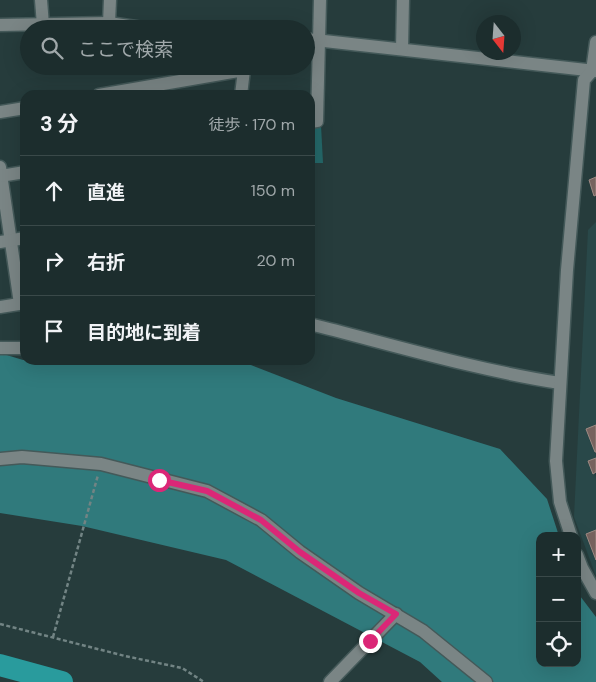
<!DOCTYPE html>
<html lang="ja">
<meta charset="utf-8">
<style>
body{margin:0;font-family:"DM Sans","Noto Sans JP",sans-serif;background:#253535;color:#f1f3f6}
.controls{position:absolute;right:15px;bottom:15px;display:grid;overflow:hidden;border-radius:10px;box-shadow:0 5px 20px #0002}
.controls button{width:45px;height:45px;display:grid;place-items:center;padding:0;border:0;border-bottom:1px solid #3a4949;background:#1c2d2d;color:#f1f3f6;font:25px sans-serif}
.compass{position:absolute;left:476px;top:15px;width:45px;height:45px;border-radius:50%;background:#1c2d2d;box-shadow:0 5px 20px #0002;rotate:163deg}
.stop{position:absolute;width:15px;height:15px;margin:-11px;border:4px solid #db2777;border-radius:50%;background:#fff}
.stop.end{background:#db2777;border-color:#fff;box-shadow:0 1px 5px #0008}
.list{margin:0;padding:0;list-style:none}
h2{display:flex;justify-content:space-between;align-items:center;height:65px;margin:0;padding:0 20px;font-size:21px}
h2 small{font-size:16px;font-weight:400;color:#a0a8aa}
.list li{display:grid;grid-template-columns:32px 1fr auto;gap:15px;align-items:center;box-sizing:border-box;height:70px;padding:0 20px;border-top:1px solid #3a4949}
.list b{display:block;font-size:19px;white-space:nowrap}
.list em{font-size:16px;font-style:normal;color:#a0a8aa}
.icon{flex:none;width:28px;height:28px;fill:none;stroke:currentColor;stroke-width:2;stroke-linecap:round;stroke-linejoin:round}
.map{position:relative;flex:none;width:596px;height:682px;overflow:hidden}
.search{position:absolute;background:#1c2d2d;box-shadow:0 5px 20px #0002;left:20px;top:20px;width:295px;height:55px;display:flex;align-items:center;gap:12px;box-sizing:border-box;padding:0 18px;border-radius:28px;color:#a0a8aa;font-size:19px}
.panel{position:absolute;background:#1c2d2d;box-shadow:0 5px 20px #0002;left:20px;top:90px;width:295px;height:275px;border-radius:15px}
.map>svg:first-child{display:block}
.built{fill:#294849}
.green{fill:#246768}
.forest{fill:#307a7c}
.lines{fill:none;stroke-linecap:round;stroke-linejoin:round}
.river{stroke:#299b9d;stroke-width:22}
.building{fill:#77645e;stroke:#9e8983;filter:url(#shadow)}
.minor-casing{stroke:#445959;stroke-width:15}
.path{stroke:#728484;stroke-width:2.5;stroke-dasharray:4 2.5;stroke-linecap:butt}
.minor{stroke:#7a8585;stroke-width:12}
.route{stroke:#db2777;stroke-width:6}
</style>
<div class="map">
<svg width="596" height="682" viewBox="0 0 596 682">
<defs>
<filter id="shadow"><feDropShadow dx="5.5" dy="3" stdDeviation="2.5" flood-color="#0009"/></filter>
</defs>
<rect width="100%" height="100%" fill="#263c3c"/>
<polygon class="built" points="596,222 596,576 574,517 588,230"/>
<polygon class="green" points="321,125 323,163 310,163 310,127"/>
<polygon class="forest" points="0,353 23,360 238,360 336,398 500,449 547,499 559,536 540,536 540,663 577,663 577,592 596,617 596,682 442,682 420,662 226,560 82,526 0,513"/>
<g class="lines">
<polyline class="river" points="0,665 62,682"/>
</g>
<g class="building">
<polygon points="596,177 596,195 594,196 589,180"/>
<polygon points="596,425 596,452 595,452 586,429"/>
<polygon points="596,458 596,472 593,474 588,461"/>
<polygon points="596,530 596,560 586,534"/>
</g>
<g class="lines">
<g class="minor-casing">
<g id="minor">
<polyline points="41,0 43,25"/>
<polyline points="109,23 110,0"/>
<polyline points="0,25 109,23 149,29"/>
<polyline points="306,39 596,71"/>
<polyline points="402,49 403,0"/>
<polyline points="99,95 244,70 241,95"/>
<polyline points="0,112 25,108"/>
<polyline points="310,122 317,121 320,0"/>
<polyline points="0,167 20,304"/>
<polyline points="0,176 25,172"/>
<polyline points="0,242 25,238"/>
<polyline points="0,307 25,303"/>
<path d="M310 324C393 345 476 370 560 383"/>
<polyline points="0,348 25,348"/>
<polyline points="0,459 22,457 101,464 207,491 261,520 300,552 359,593 423,631 486,682"/>
<polyline points="571,536 560,502 556,461 567,270 584,80 592,71 596,42"/>
<polyline points="577,555 582,568 596,593"/>
<polyline points="330,682 396,614"/>
</g>
</g>
<g class="path">
<polyline points="0,624 125,656 182,668 204,682"/>
<polyline points="53,637 98,475"/>
</g>
<use href="#minor" class="minor"/>
</g>
<g class="lines">
<polyline class="route" points="159,480 207,491 261,520 300,552 359,593 396,614 370,641"/>
</g>
</svg>
<div class="controls">
<button>+</button>
<button>−</button>
<button><svg class="icon" aria-label="locate" viewBox="0 0 24 24"><circle cx="12" cy="12" r="6"/><path d="M12 2v4M12 18v4M2 12h4M18 12h4"/></svg></button>
</div>
<svg class="compass" viewBox="-18 -18 36 36"><path d="M0-13l5 13h-10z" fill="#e53935"/><path d="M0 13l5-13h-10z" fill="#a0a8aa"/></svg>
<div class="stop" style="left:159px;top:480px"></div>
<div class="stop end" style="left:370px;top:641px"></div>
<div class="search"><svg class="icon" aria-label="search" viewBox="0 0 24 24"><circle cx="10" cy="10" r="6"/><path d="M15 15l6 6"/></svg>ここで検索</div>
<section class="panel">
<h2>3 分<small>徒歩 · 170 m</small></h2>
<ul class="list">
<li><svg class="icon" aria-label="ahead" viewBox="0 0 24 24"><path d="M12 20V5M6 11l6-6 6 6"/></svg><div><b>直進</b></div><em>150 m</em></li>
<li><svg class="icon" aria-label="right" viewBox="0 0 24 24"><path d="M7 20v-9h11M14 6l5 5-5 5"/></svg><div><b>右折</b></div><em>20 m</em></li>
<li><svg class="icon" aria-label="arrive" viewBox="0 0 24 24"><path d="M6 21V4h12l-3 4 3 4H6"/></svg><div><b>目的地に到着</b></div></li>
</ul>
</section>
</div>
